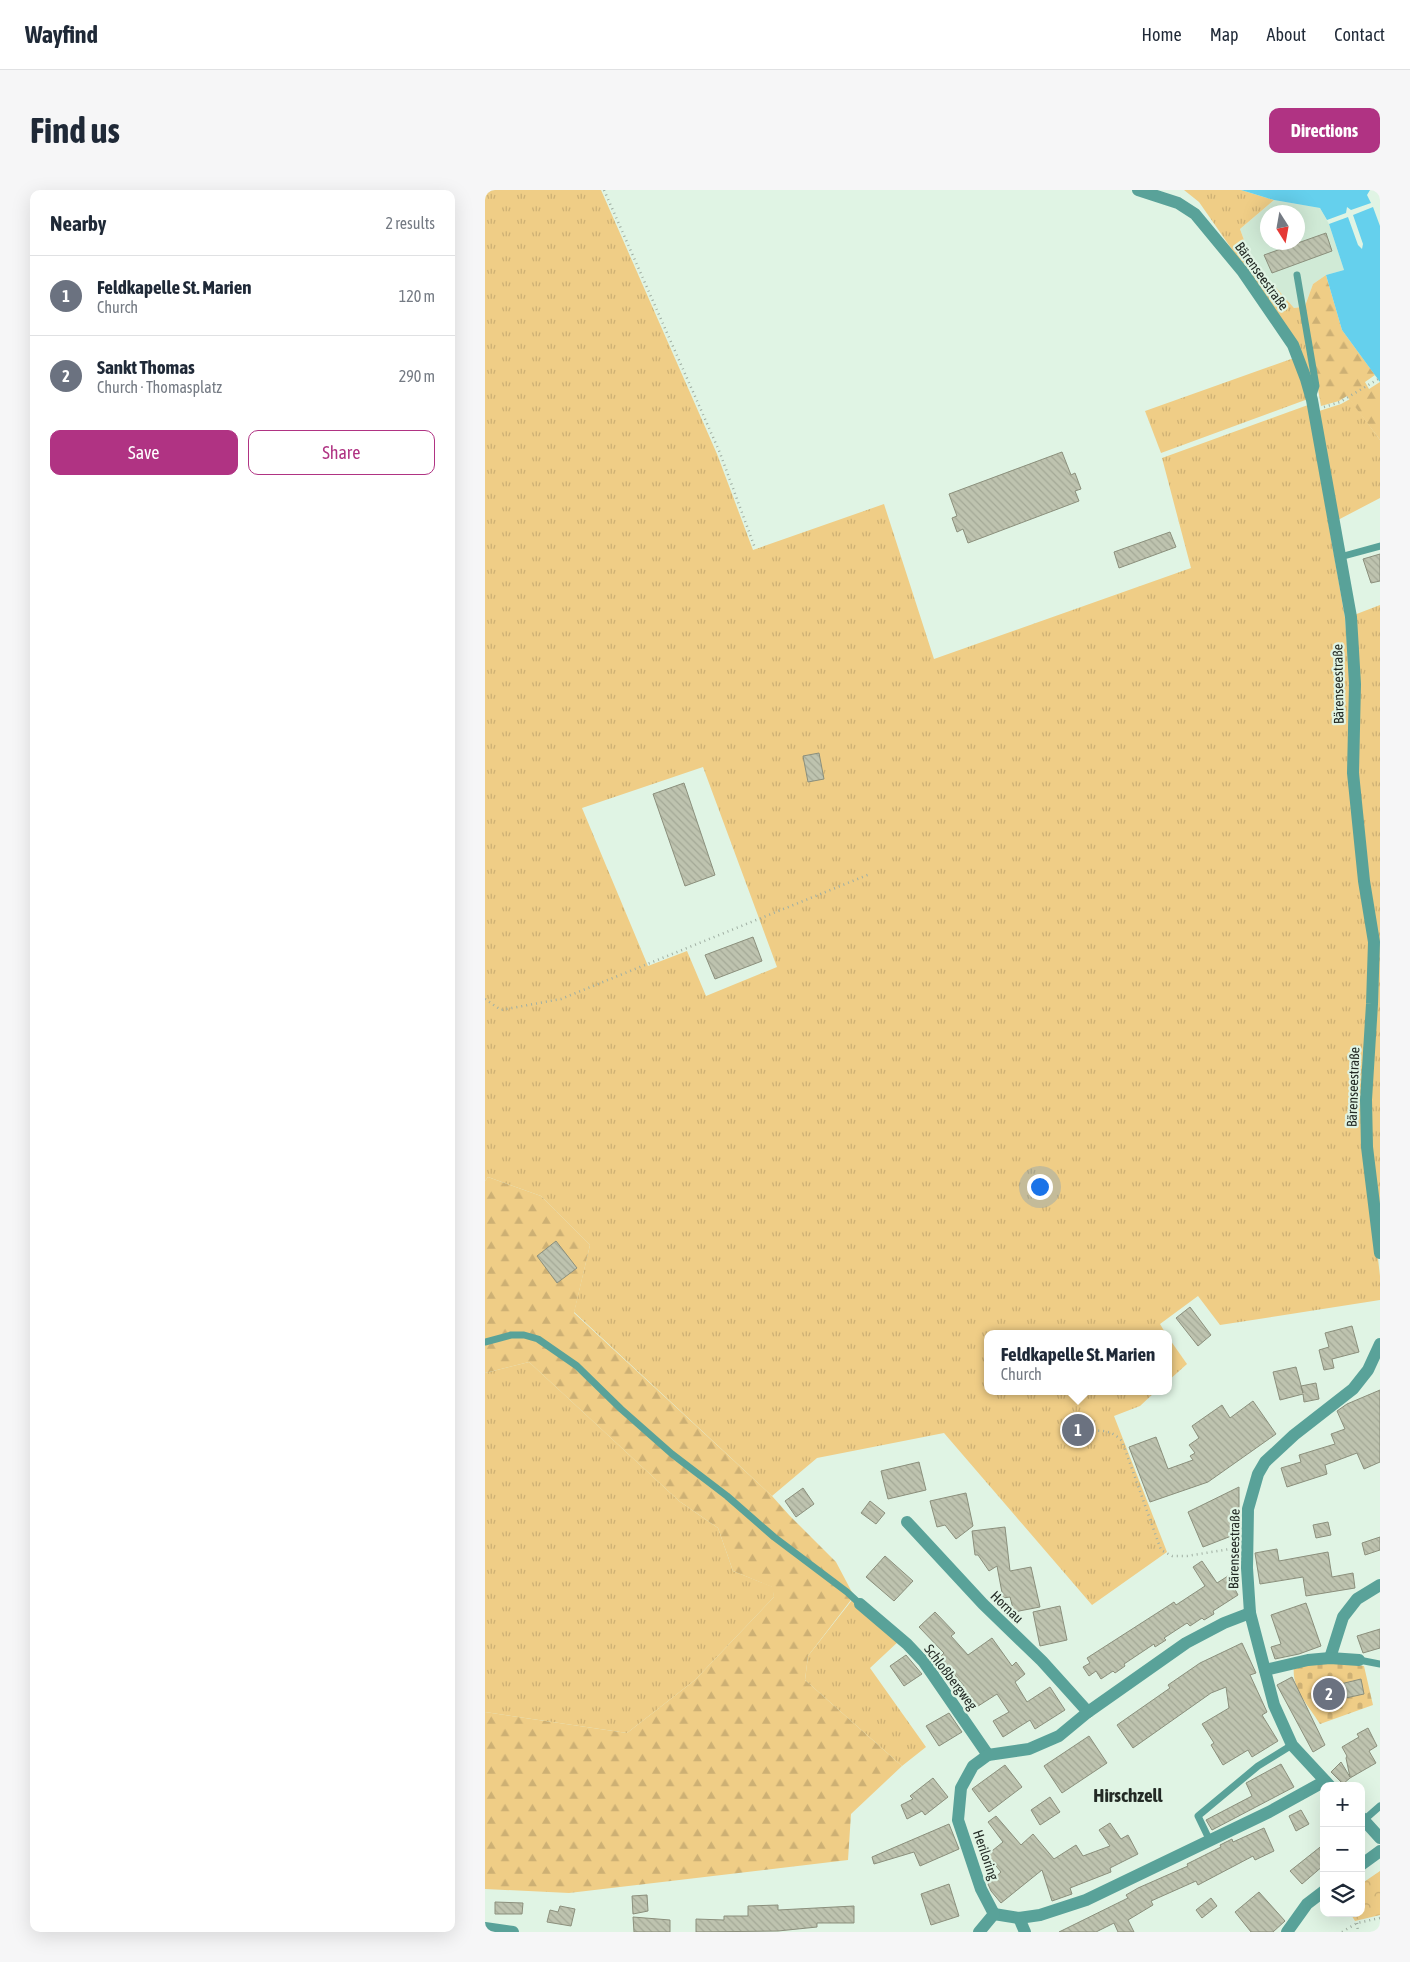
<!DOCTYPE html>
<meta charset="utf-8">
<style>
body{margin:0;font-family:"Asap Condensed",sans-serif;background:#f6f6f7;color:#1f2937}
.controls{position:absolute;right:15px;bottom:15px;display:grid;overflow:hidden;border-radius:10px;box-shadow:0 5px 20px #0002}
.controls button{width:45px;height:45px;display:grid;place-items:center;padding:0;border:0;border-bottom:1px solid #e0e1e3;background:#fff;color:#1f2937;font:25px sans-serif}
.compass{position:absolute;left:775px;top:15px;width:45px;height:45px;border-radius:50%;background:#fff;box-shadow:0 5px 20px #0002;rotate:169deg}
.you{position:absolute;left:554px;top:996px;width:18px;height:18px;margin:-12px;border:4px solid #fff;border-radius:50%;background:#1a73e8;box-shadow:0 0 0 8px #1a73e833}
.badge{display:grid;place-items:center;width:32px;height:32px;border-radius:50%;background:#b03383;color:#fff;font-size:16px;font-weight:700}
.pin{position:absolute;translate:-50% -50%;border:2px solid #fff;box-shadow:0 1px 5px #0006}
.popup{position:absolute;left:499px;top:1140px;width:188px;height:65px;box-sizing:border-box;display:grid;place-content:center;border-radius:10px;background:#fff;filter:drop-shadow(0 1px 4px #0005);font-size:16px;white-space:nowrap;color:#747a83}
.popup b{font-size:19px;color:#1f2937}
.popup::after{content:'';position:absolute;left:50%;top:100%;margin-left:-10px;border:10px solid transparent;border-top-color:#fff}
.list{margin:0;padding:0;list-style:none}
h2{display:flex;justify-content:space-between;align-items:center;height:65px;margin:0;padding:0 20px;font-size:21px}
h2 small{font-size:16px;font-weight:400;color:#747a83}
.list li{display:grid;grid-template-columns:32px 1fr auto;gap:15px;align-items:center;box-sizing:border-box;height:80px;padding:0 20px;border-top:1px solid #e0e1e3}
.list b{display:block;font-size:19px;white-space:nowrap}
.list p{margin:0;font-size:16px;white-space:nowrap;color:#747a83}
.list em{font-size:16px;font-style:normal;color:#747a83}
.actions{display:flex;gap:10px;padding:15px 20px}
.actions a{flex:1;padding:11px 0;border:1px solid #b03383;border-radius:10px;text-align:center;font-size:18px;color:#b03383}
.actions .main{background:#b03383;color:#fff}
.icon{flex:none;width:28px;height:28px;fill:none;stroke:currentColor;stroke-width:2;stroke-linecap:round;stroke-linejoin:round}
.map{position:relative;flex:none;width:895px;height:1742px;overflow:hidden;border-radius:10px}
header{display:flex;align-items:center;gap:30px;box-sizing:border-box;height:70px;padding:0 25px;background:#fff;border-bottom:1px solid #e0e1e3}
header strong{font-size:24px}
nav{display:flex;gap:28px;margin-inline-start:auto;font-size:18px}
.intro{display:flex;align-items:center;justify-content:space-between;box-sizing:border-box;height:120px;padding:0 30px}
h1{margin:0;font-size:35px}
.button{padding:12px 22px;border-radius:10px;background:#b03383;color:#fff;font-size:18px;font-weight:700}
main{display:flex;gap:30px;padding:0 30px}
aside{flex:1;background:#fff;border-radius:10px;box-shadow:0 5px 20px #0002}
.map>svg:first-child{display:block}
.built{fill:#d0ead6;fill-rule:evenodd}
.grass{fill:url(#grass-tufts);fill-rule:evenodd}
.forest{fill:url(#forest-firs)}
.cemetery{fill:url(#cemetery-stones)}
.park{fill:url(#park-crowns)}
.water{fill:#65d0ed}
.building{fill:url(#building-back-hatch);stroke:#8b8f7c}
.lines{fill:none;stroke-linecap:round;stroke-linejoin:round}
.path{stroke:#a0afa3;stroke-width:2.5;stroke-dasharray:1 4;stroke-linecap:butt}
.lane{stroke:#59a299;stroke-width:7}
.street{stroke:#59a299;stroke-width:12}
.labels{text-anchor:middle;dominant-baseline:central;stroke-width:4.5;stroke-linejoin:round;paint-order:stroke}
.street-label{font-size:14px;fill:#232a25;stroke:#e0f4e4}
.district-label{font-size:19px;font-weight:bold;fill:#232a25;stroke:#e0f4e4}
</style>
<header>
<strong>Wayfind</strong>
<nav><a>Home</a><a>Map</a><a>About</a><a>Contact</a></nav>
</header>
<div class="intro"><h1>Find us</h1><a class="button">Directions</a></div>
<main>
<aside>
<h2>Nearby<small>2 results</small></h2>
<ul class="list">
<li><span class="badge" style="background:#6b7280">1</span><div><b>Feldkapelle St. Marien</b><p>Church</p></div><em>120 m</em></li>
<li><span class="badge" style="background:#6b7280">2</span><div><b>Sankt Thomas</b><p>Church · Thomasplatz</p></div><em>290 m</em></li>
</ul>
<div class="actions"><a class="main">Save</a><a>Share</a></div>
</aside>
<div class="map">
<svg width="895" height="1742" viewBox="0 0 895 1742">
<defs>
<pattern id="grass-tufts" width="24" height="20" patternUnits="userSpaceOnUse" patternTransform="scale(1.25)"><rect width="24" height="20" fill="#efcd86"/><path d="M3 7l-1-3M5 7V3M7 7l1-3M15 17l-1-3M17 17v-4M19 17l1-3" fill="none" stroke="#cdb074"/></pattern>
<pattern id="forest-firs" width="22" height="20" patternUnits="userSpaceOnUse" patternTransform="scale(1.25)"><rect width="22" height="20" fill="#efcd86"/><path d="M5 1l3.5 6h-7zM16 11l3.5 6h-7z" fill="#cdb074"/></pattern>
<pattern id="cemetery-stones" width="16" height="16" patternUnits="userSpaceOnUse" patternTransform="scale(1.25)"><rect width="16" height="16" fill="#efcd86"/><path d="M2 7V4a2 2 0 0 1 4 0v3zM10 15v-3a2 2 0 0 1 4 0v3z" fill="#cdb074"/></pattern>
<pattern id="park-crowns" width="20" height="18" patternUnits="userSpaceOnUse" patternTransform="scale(1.25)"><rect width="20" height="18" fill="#efcd86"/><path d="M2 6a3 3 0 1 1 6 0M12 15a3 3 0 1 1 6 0" fill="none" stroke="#cdb074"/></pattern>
<pattern id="building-back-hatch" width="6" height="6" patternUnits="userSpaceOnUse" patternTransform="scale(1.25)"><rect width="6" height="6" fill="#bec3af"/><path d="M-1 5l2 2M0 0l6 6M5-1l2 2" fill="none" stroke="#a3a896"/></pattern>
</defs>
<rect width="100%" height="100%" fill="#e0f4e4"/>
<path class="built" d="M789 10 835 18 844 34 859 80 841 85 828 94 820 116 809 118 779 84 771 83 755 39ZM782 22H812V52H782Z"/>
<g class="grass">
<path d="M0 0H116L232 264 268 360 399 314 449 469 706 378 677 268 823 215 860 428 885 752 880 957 895 1086V1110L735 1135 713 1106 675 1134 681 1144H503V1201H671L655 1216 629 1226 682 1362 607 1415 459 1243 332 1268 287 1306 89 1122 105 1055 56 1006 3 987 0 991ZM218 577 292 777 221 806 202 761 163 776 97 618Z"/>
<polygon points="699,0 756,0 789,10 755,39 771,83 779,84 809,118 816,117 827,187 762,81 714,12"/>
<polygon points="809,168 823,209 676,263 660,221"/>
<polygon points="865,209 895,250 895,308 851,331 831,222 856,214"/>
<polygon points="895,415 895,1036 886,956 885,910 891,813 872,585 869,425"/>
<polygon points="683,1147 702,1174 683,1191"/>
<polygon points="44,1172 194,1311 233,1338 248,1381 288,1397 289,1407 210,1490 142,1543 0,1522 0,1183"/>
<polygon points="367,1410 415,1450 385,1478 441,1557 417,1576 320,1490 323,1466"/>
</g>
<g class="forest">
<polygon points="841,85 857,140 890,185 880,192 884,199 895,192 895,250 862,206 854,211 836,216 825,153 820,116 828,94"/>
<polygon points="3,987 56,1006 105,1055 89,1123 287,1306 304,1325 351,1372 369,1406 323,1466 320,1490 417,1576 366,1624 363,1670 84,1703 0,1699 0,1522 142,1543 210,1490 289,1407 287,1397 248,1381 233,1338 194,1311 44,1172 0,1183 0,991"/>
</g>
<path class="cemetery" d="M852 1471 879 1476 888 1515 835 1534C824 1516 806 1499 809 1476Z"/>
<polygon class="park" points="895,1681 895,1725 870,1731 865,1723 876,1723 876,1694"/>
<g class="water">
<polygon points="756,0 885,0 882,5 886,13 866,20 862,17 861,23 842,30 835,18 789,10"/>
<polygon points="888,17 895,36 895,192 857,140 841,85 859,80 844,34 863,27 873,55 877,59 878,54 868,25"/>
</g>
<g class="building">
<polygon points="841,43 847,61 787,83 779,65"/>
<polygon points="577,262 586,285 590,283 596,299 590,301 594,311 483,353 478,339 472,342 467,328 472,326 464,304"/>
<polygon points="685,342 691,357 634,378 629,362"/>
<polygon points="895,364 895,391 886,393 878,369"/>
<polygon points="334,563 339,589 323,592 318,566"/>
<polygon points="199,593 230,685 200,696 168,604"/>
<polygon points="268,747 277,771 230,789 220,765"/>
<polygon points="71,1051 92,1078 72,1093 52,1066"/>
<polygon points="705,1117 726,1145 713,1156 691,1128"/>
<polygon points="867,1136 874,1162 847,1169 849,1178 839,1180 834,1160 844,1157 840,1143"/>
<polygon points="811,1177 818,1203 816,1196 831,1193 834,1209 819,1212 818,1204 795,1210 788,1182"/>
<polygon points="895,1200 895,1272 879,1279 872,1263 840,1275 842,1284 802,1297 796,1278 816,1272 814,1265 850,1254 846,1244 860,1239 852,1221 862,1214"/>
<polygon points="768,1211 791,1244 723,1292 665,1312 644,1257 671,1247 683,1279 708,1270 705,1266 710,1263 704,1255 714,1248 707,1236 737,1215 745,1228"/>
<polygon points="434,1272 441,1300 403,1309 396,1281"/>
<polygon points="754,1297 754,1343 718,1357 703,1322"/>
<polygon points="318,1298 329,1314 311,1327 300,1311"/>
<polygon points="481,1303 488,1336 471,1349 460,1335 452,1337 445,1311"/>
<polygon points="385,1311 400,1323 391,1334 376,1323"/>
<polygon points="843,1332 846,1345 831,1348 828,1335"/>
<polygon points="520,1337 525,1381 546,1377 555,1417 529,1422 525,1407 518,1408 512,1376 504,1381 493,1365 490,1365 487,1341"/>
<polygon points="895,1347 895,1360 880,1365 877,1353"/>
<polygon points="792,1359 794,1371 843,1362 847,1387 868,1383 870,1398 821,1406 818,1387 775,1394 770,1363"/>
<polygon points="400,1366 428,1391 409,1411 381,1387"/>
<polygon points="717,1371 732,1393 743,1386 753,1405 728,1421 729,1424 719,1430 717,1428 705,1436 702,1433 679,1448 681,1450 670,1457 669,1454 639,1474 640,1476 630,1483 628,1481 616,1489 611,1481 604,1486 598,1477 605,1473 602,1468 683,1416 689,1412 691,1415 720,1396 708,1377"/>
<polygon points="821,1413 836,1456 814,1464 790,1469 786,1457 796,1454 786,1425"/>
<polygon points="575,1416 582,1450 555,1456 548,1422"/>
<polygon points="450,1422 470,1443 466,1446 483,1465 507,1448 527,1476 531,1472 540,1484 530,1492 542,1512 565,1497 580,1520 550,1539 545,1530 518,1547 508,1531 524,1522 512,1504 490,1518 476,1498 479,1496 455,1467 459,1463 434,1437"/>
<polygon points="895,1439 895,1458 878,1463 872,1446"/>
<polygon points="757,1453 771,1483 765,1485 782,1522 777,1525 793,1551 767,1567 763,1560 738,1575 726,1555 729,1553 717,1534 744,1518 741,1497 726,1503 648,1558 632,1535 685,1498 683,1495 715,1473"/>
<polygon points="421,1465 437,1484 419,1496 405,1476"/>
<polygon points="807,1487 840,1555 828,1562 792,1495"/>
<polygon points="876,1489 879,1504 838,1513 835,1499"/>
<polygon points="464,1523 477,1542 454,1556 441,1536"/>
<polygon points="883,1538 892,1556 884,1561 891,1573 865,1588 858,1594 846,1582 856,1572 865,1587 861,1568 862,1566 857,1557 874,1547 872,1544"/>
<polygon points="604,1546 622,1573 577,1603 559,1576"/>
<polygon points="796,1574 809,1597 727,1640 721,1630 767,1606 761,1593"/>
<polygon points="520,1575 537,1597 504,1622 487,1599"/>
<polygon points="448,1588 463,1607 440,1625 437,1621 422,1629 416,1615 428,1609 425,1606"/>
<polygon points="565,1607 575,1622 555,1635 546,1620"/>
<polygon points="816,1620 824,1634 811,1641 804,1626"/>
<polygon points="511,1626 536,1655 548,1644 569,1669 591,1655 598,1666 625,1656 614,1640 625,1633 636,1649 643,1645 653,1664 625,1678 626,1682 585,1698 587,1704 567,1711 557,1680 516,1713 506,1701 503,1694 516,1682 502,1665 518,1652 503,1632"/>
<polygon points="464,1634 474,1659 435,1676 429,1662 389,1674 387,1667"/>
<polygon points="779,1638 789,1661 770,1670 768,1666 713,1695 711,1691 666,1711 668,1715 643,1730 649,1742 633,1742 629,1733 611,1742 574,1742 643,1708 641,1705 653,1698 703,1676 702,1674 736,1657 735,1655 747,1649 748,1652"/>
<polygon points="839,1654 839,1675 817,1694 805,1681"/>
<polygon points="464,1694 474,1726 446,1735 436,1704"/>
<polygon points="774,1702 800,1731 788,1742 766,1742 750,1722"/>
<polygon points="162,1705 163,1721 148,1724 147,1706"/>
<polygon points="726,1708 732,1716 717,1728 711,1720"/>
<polygon points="10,1712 38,1713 37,1724 10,1724"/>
<polygon points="293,1715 293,1720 369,1716 369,1733 332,1733 332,1737 293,1741 211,1742 211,1729 239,1730 239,1726 263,1726 263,1716"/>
<polygon points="75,1716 90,1719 86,1736 62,1732 65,1720 73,1722"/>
<polygon points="148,1727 185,1730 185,1742 149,1742"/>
</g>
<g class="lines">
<g class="path">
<polyline points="119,0 235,263 270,358"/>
<polyline points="839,217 855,212 895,188"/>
<polyline points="0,809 16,820 76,809 385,684"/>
<path d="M608 1241C621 1240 628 1242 637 1251L676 1360 687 1366H702L751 1358"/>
<polyline points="872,1733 873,1742"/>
<polyline points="857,1742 872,1733 895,1728"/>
</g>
<g class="lane">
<polyline points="812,85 831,196 828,205"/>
<polyline points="855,367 895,356"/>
<polyline points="0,1152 26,1145 39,1145 53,1149 92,1176 136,1219 187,1264 242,1306 289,1347 362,1402 375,1414"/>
<polyline points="874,1470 895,1474"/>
<polyline points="879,1630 895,1616"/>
<polyline points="725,1651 713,1626 773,1576 807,1555"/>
</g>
<g class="street">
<polyline points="653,0 693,13 710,24 758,82 808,155 821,189 827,210 866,427 870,494 868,583 879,691 889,752 887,814 881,910 882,957 895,1063"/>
<polyline points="422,1332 498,1414 557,1471 603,1522"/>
<polyline points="375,1414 422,1454 439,1472 503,1565"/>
<polyline points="845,1468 858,1427 872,1409 895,1395"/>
<polyline points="780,1480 823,1470 845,1468 874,1470"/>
<polyline points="845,1596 807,1555 789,1515 765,1423 762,1378 763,1319 773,1284 780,1272 809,1245 868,1199 883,1180 895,1154"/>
<polyline points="876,1627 895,1648"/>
<polyline points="876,1675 895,1661"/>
<polyline points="509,1724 496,1699 473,1630 476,1598 488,1576 503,1565 544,1559 574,1546 603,1522 701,1453 739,1433 765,1423"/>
<polyline points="509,1724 534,1728 555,1725 601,1710 784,1622 840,1591"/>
<polyline points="534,1728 540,1742"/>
<polyline points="0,1738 28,1742"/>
<polyline points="494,1742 509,1724"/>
<polyline points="802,1742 822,1714 839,1701"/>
</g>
</g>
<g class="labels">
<g class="street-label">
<text transform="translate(777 86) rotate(54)">Bärenseestraße</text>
<text transform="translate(853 494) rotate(-91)">Bärenseestraße</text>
<text transform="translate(868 897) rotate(-88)">Bärenseestraße</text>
<text transform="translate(749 1359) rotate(-89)">Bärenseestraße</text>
<text transform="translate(522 1417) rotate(44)">Hornau</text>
<text transform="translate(466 1487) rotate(53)">Schloßbergweg</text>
<text transform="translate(501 1665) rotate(71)">Heriloring</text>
</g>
<g class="district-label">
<text x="643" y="1605">Hirschzell</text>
</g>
</g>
</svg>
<div class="controls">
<button>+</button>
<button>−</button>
<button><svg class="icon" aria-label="layers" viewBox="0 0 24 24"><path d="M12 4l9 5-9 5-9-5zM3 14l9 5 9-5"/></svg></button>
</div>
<svg class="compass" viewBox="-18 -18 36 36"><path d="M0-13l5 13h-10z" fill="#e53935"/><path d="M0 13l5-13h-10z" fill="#747a83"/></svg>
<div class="you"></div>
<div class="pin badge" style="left:593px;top:1240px;background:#6b7280">1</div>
<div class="popup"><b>Feldkapelle St. Marien</b>Church</div>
<div class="pin badge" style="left:844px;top:1504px;background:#6b7280">2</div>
</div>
</main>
